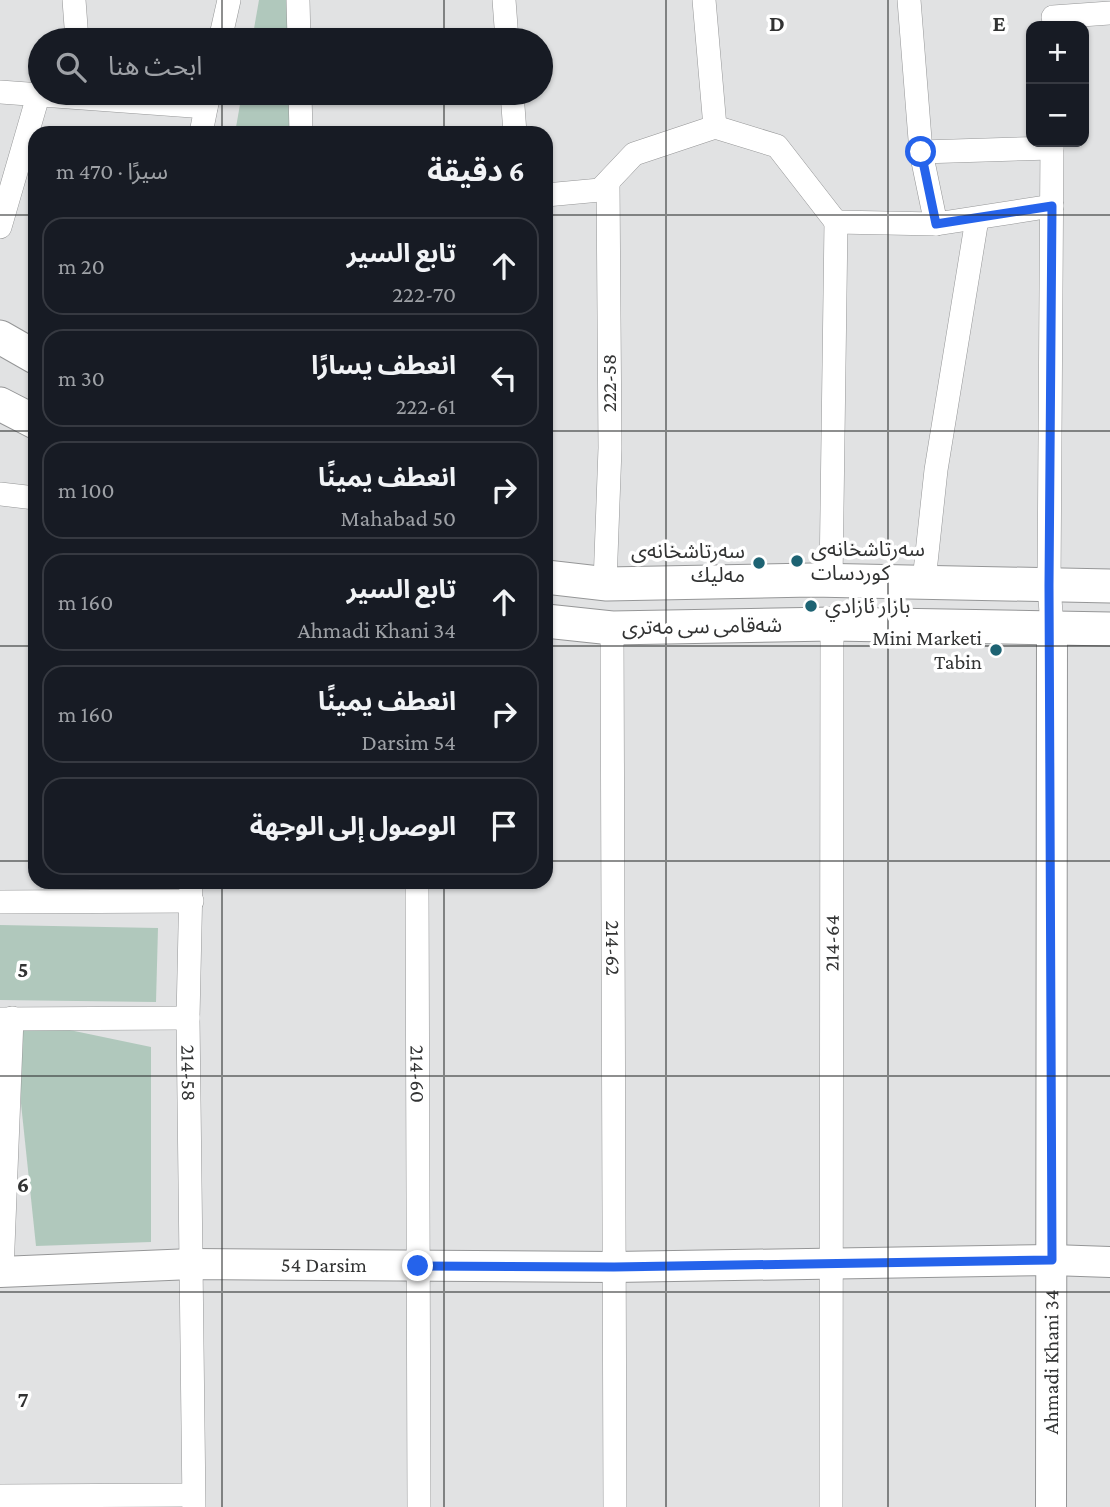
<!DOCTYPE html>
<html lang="ar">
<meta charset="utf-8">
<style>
body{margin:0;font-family:"Crimson Pro","Noto Sans Arabic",serif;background:#20242c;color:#f1f3f6;direction:rtl}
.controls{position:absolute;right:21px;top:21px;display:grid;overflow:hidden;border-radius:14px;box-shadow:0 2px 5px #0004}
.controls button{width:63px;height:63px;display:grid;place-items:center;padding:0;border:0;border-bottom:2px solid #363941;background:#171b24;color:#f1f3f6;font:35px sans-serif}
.stop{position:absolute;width:21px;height:21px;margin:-16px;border:5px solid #2563eb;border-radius:50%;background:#fff}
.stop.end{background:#2563eb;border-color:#fff;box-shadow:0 2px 7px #0008}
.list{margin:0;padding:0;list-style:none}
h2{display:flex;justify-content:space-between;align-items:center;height:91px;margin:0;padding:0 28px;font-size:30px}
h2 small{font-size:23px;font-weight:400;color:#9ea1a6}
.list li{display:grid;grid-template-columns:46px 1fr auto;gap:21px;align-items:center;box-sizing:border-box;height:98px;margin:0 14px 14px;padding:0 14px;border:2px solid #363941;border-radius:21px}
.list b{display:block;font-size:26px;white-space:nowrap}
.list p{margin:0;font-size:23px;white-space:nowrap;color:#9ea1a6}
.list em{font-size:23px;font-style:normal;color:#9ea1a6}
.icon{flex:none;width:38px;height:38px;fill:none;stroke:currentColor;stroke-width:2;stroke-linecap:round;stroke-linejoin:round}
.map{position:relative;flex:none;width:1110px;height:1507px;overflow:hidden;direction:ltr}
.search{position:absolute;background:#171b24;box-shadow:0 2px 5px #0004;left:28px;top:28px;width:525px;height:77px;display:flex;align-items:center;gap:18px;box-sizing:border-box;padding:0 24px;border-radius:38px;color:#9ea1a6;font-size:26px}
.panel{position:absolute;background:#171b24;box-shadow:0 2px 5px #0004;left:28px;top:126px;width:525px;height:763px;border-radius:21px;direction:rtl}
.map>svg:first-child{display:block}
.green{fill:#b0c8bc}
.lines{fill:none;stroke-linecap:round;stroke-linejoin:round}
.minor-casing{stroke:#959697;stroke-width:24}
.tertiary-casing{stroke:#959697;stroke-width:32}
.secondary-casing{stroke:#959697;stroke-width:35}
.minor{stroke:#fff;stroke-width:23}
.tertiary{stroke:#fff;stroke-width:30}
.secondary{stroke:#fff;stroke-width:33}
.route{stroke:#2563eb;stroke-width:9}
.grid{fill:none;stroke:#323333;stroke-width:2;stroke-opacity:0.55}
.poi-dot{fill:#1d6373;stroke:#fff;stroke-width:2.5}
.labels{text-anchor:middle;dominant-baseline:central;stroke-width:7;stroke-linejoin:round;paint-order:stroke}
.street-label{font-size:21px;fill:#323333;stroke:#fff}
.poi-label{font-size:21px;fill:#323333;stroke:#fff;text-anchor:start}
.grid-label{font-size:23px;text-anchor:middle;font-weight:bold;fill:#323333;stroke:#fff;stroke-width:7;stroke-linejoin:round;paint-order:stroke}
</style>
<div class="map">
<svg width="1110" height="1507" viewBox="0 0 1110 1507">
<rect width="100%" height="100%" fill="#e1e2e3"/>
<g class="green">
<polygon points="259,0 304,0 306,40 252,40"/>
<polygon points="242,93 308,93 310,133 235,133"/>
<polygon points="0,925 158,928 156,1002 0,1000"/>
<polygon points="12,1018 151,1047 151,1242 36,1246"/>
</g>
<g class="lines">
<g class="minor-casing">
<g id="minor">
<polyline points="74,0 77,40"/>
<polyline points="298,0 299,40"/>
<polyline points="504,0 507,40"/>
<polyline points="704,0 715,127"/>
<polyline points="909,0 921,152 936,224"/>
<polyline points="1053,17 1110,13"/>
<polyline points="220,40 229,0"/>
<polyline points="0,92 206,107"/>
<polyline points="300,93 301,133"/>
<polyline points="512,93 515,133"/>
<polyline points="201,133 209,93"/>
<polyline points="921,152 1052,148"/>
<polyline points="546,195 600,190 634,154 715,127 777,146 836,222"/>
<polyline points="836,222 936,224 1052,206"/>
<polyline points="0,227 38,96"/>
<polyline points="0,494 35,498"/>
<polyline points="831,581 836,222"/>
<polyline points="924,581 936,470 977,219"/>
<polyline points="605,584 610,448 608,182"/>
<polyline points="1052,627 1049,585 1052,142"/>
<path id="s1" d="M612 628 615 1507"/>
<path id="s2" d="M191 882 188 1018 194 1507"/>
<path id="s3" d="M417 882 419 1507"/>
<polyline points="0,902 192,901"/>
<polyline points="0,1019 188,1018"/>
<polyline points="2,1272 12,1018"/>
<polyline points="0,1496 193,1495"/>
<path id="s4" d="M831 1507 832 624"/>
</g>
</g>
<g class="tertiary-casing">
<g id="tertiary">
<path id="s5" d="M0 1272 192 1264 614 1267 1052 1260 1110 1262"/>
<path id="s6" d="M1051 1507 1052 627"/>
</g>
</g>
<g class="secondary-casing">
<g id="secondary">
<polyline points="0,337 35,357"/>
<polyline points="0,404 35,422"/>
<polyline points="546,577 607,584 812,580 1110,586"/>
<polyline points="546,621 612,628 832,624 1110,629"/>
</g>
</g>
<use href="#minor" class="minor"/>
<use href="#tertiary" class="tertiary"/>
<use href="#secondary" class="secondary"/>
</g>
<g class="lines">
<polyline class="route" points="418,1266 614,1267 1052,1260 1049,585 1052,206 936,224 921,152"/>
</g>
<path class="grid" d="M222 0V40M444 0V40M666 0V1507M888 0V1507M222 93V133M444 93V133M0 215H35M546 215H1110M0 431H35M546 431H1110M0 646H35M546 646H1110M0 861H35M546 861H1110M222 882V1507M444 882V1507M0 1076H1110M0 1292H1110"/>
<g class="poi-dot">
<circle cx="797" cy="561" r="7"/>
<circle cx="759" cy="563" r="7"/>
<circle cx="811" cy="606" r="7"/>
<circle cx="996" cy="650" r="7"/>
</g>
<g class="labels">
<g class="street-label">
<text transform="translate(609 383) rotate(-90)">222-58</text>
<text transform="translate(702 626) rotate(-1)">شەقامی سی مەتری</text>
<text stroke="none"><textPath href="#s4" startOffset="564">214-64</textPath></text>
<text stroke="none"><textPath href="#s1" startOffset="320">214-62</textPath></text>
<text stroke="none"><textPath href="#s2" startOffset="191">214-58</textPath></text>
<text stroke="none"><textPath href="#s3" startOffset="192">214-60</textPath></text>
<text stroke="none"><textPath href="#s5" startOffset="324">54 Darsim</textPath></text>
<text stroke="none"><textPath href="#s6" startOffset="145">Ahmadi Khani 34</textPath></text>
</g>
<g class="poi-label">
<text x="811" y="549">سە‌رتاشخانە‌ی<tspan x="811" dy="24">كوردسات</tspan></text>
<text x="745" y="551" text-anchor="end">سە‌رتاشخانە‌ی<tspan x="745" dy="24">مە‌لیك</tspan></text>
<text x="825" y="606">بازار ئازادي</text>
<text x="982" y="638" text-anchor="end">Mini Marketi<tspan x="982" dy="24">Tabin</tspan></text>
</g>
</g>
<g class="grid-label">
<text x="777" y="31">D</text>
<text x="999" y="31">E</text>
<text x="23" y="977">5</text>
<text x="23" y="1192">6</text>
<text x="23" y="1407">7</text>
</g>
</svg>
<div class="controls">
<button>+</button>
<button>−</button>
</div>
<div class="stop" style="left:921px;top:152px"></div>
<div class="stop end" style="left:418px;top:1266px"></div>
<div class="search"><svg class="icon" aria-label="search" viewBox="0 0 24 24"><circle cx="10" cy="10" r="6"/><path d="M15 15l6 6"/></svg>ابحث هنا</div>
<section class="panel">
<h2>6 دقيقة<small>سيرًا · 470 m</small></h2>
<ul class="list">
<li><svg class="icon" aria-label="ahead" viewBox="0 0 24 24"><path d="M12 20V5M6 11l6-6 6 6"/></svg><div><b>تابع السير</b><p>222-70</p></div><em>20 m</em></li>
<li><svg class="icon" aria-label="left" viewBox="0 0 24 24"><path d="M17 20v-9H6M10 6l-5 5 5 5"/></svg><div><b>انعطف يسارًا</b><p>222-61</p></div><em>30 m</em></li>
<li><svg class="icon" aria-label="right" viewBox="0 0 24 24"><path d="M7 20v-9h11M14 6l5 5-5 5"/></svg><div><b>انعطف يمينًا</b><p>50 Mahabad</p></div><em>100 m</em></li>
<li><svg class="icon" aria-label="ahead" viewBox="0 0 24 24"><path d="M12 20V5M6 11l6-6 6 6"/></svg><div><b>تابع السير</b><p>Ahmadi Khani 34</p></div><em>160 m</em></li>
<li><svg class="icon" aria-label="right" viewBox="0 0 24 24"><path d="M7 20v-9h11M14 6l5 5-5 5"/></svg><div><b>انعطف يمينًا</b><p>54 Darsim</p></div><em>160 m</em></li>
<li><svg class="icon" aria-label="arrive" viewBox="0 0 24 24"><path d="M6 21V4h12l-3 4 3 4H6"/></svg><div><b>الوصول إلى الوجهة</b></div></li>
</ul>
</section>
</div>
